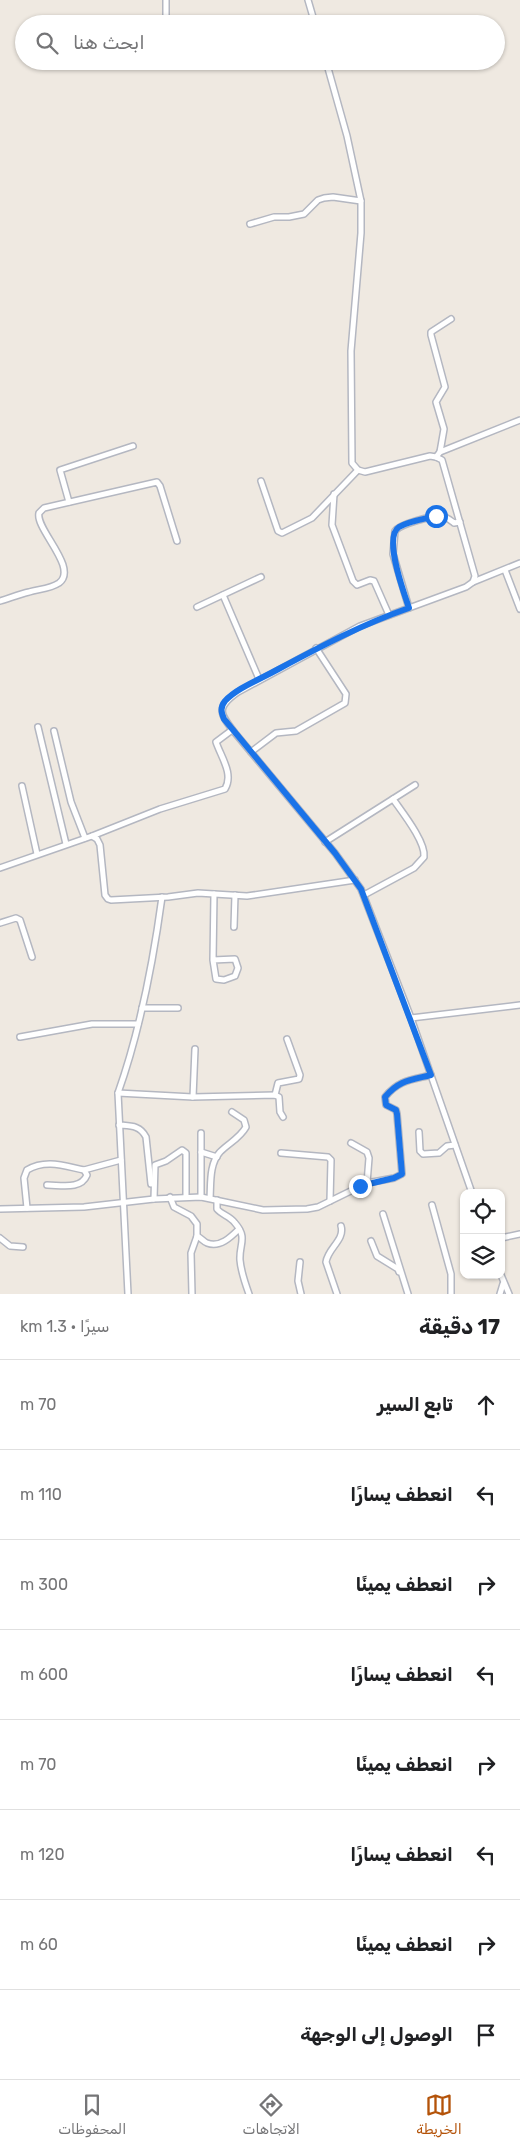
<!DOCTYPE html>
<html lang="ar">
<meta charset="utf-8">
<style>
body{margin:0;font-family:Rubik,Vazirmatn,sans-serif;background:#f6f6f6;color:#202124;direction:rtl}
.controls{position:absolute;right:15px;bottom:15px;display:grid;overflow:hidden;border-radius:10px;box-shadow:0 1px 4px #0004}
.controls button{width:45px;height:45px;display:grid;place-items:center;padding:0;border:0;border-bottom:1px solid #e0e0e0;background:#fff;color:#202124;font:25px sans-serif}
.stop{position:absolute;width:15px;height:15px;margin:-11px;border:4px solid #1a73e8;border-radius:50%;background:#fff}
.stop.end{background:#1a73e8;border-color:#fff;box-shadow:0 1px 5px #0008}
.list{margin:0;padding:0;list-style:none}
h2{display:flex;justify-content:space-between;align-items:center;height:65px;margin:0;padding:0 20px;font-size:21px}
h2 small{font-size:16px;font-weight:400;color:#757577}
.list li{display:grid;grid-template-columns:32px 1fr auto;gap:15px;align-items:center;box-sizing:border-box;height:90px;padding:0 20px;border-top:1px solid #e0e0e0}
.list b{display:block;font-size:19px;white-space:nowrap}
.list em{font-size:16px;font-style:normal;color:#757577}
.icon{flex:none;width:28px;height:28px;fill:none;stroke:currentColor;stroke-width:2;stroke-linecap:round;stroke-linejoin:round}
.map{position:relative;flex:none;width:520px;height:1294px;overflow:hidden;direction:ltr}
.search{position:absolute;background:#fff;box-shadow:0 1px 4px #0004;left:15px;right:15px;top:15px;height:55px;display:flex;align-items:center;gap:12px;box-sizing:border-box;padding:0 18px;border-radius:28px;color:#757577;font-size:19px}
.sheet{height:785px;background:#fff}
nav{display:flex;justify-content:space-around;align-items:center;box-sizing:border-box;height:70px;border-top:1px solid #e0e0e0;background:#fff;font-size:14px;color:#757577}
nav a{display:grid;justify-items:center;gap:2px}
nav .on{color:#b45309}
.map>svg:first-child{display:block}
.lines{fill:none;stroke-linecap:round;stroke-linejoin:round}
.minor-casing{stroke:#b4b7c1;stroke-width:8}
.minor{stroke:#fff;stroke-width:5}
.route{stroke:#1a73e8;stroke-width:6}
</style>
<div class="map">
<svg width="520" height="1294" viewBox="0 0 520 1294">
<rect width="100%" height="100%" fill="#efe9e1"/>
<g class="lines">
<g class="minor-casing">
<g id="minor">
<polyline points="166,0 166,17 176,24"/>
<polyline points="308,0 315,24"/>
<path d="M326 61 347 136 361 201V233L351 351 352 463 358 470 365 472 430 456 436 457 442 460 475 576 473 582 466 587 360 626 238 692C215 708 220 714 235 733L335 853 361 889 411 1018 472 1193"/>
<polyline points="250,224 274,217 289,217 304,214 318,200 324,198 333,197 361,201"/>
<polyline points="440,452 520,420"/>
<polyline points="436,457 440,452 444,429 436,402 445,387 431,335 431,332 451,319"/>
<polyline points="261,481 278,531 282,533 312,518 358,470"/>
<polyline points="334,494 332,525 353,581 357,585 370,580 374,581 389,615"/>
<polyline points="69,502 60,470 133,446"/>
<polyline points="505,570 520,609"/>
<polyline points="473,582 520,563"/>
<polyline points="223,595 259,679"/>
<path d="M0 601C10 598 20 594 29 592 39 589 50 589 59 583 79 568 35 529 39 513L44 508 157 482 160 486 177 541"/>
<polyline points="197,607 261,577"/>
<path d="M409 608 393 554 395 531C400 524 431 516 440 516 446 516 450 520 454 523L460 522"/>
<polyline points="38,727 66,844"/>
<polyline points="54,731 71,802 85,838"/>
<polyline points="251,752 276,733 296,731 345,703 346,694 316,648"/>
<polyline points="22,786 37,854"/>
<path d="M92 836 160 809 225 789C234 774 221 757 216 742L232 730"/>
<polyline points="325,842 415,785"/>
<polyline points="0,868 92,836 97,839 100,845 105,895 108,899 111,900 168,897 198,893 247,896 355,880"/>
<path d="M364 895 414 868 424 857C426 842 402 812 393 799"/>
<polyline points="0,923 16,918 20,920 32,957"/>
<polyline points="234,927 235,895"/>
<polyline points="213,960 235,959 238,968 235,976 224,980 216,979 213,960 214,894"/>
<polyline points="142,1008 178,1008"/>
<polyline points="411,1018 520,1005"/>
<polyline points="20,1037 92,1024 138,1024"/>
<polyline points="118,1093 193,1097 275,1095 279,1097 280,1112 283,1117"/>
<polyline points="275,1095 278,1083 299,1079 300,1075 287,1039"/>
<polyline points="193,1097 195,1049"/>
<path d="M119 1125C130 1126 140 1125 146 1137L151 1184"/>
<polyline points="419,1132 420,1151 423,1154 439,1153 447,1146 455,1145"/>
<polyline points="351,1143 367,1152 369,1158 367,1183"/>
<polyline points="201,1152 217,1157"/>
<polyline points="281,1153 328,1157 331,1160 330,1201"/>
<polyline points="84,1170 121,1160"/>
<polyline points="170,1197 174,1207 191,1216 197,1224 197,1236 191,1253 192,1294"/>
<polyline points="201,1197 201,1133"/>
<path d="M210 1198C211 1184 209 1164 220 1152 229 1143 240 1138 246 1127L244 1120 232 1112"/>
<polyline points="154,1199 155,1165 166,1161 182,1150 186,1153 186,1197"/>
<path d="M217 1200V1209C222 1215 230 1216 235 1223 248 1238 239 1244 240 1260 241 1272 245 1283 249 1294"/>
<polyline points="432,1205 451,1274 451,1294"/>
<path d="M27 1208 24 1178 27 1170C46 1159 64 1166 84 1170L87 1175C81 1190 61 1185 47 1185"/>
<path d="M0 1209 84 1207 154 1199 201 1197 263 1210 307 1209 318 1207 367 1183 394 1178 402 1174 397 1114 396 1110 386 1105 385 1097C399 1080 411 1080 431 1075"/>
<polyline points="383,1214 408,1294"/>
<path d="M197 1236C201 1238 204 1242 207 1243 220 1248 231 1237 239 1229"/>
<polyline points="0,1238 10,1246 23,1247"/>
<polyline points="501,1238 520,1234"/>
<polyline points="371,1241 377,1256 398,1269 399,1272"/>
<polyline points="300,1262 298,1281 301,1294"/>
<polyline points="501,1275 509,1294"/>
<path d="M128 1294 118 1093C140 1031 153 963 162 897"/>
<path d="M337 1294 326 1262C328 1248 345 1240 341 1226"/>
<polyline points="500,1294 503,1284"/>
</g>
</g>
<use href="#minor" class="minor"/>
</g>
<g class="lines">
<path class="route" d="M360 1186 394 1178 402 1174 397 1114 396 1110 386 1105 385 1097C399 1080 411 1080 431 1075L361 889 335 853 224 719C221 712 220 707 225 701 236 689 256 681 271 673 316 649 360 625 409 608 404 593 383 537 399 527 409 521 425 519 436 516"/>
</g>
</svg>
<div class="controls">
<button><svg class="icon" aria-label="locate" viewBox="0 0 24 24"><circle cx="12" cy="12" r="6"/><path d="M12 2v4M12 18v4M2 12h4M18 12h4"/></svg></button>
<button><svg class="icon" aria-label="layers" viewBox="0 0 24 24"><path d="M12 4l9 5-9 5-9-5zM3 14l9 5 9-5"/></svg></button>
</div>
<div class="stop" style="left:436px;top:516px"></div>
<div class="stop end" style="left:360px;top:1186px"></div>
<div class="search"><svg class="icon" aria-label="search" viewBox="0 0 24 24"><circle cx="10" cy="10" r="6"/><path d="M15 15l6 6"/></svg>ابحث هنا</div>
</div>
<section class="sheet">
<h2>17 دقيقة<small>سيرًا · 1.3 km</small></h2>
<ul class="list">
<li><svg class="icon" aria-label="ahead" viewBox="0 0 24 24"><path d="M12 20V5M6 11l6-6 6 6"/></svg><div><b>تابع السير</b></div><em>70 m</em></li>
<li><svg class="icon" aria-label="left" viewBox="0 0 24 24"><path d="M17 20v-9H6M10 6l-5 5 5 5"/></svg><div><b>انعطف يسارًا</b></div><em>110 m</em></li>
<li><svg class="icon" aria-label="right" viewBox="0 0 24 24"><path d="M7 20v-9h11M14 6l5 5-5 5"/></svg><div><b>انعطف يمينًا</b></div><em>300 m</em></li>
<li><svg class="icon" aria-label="left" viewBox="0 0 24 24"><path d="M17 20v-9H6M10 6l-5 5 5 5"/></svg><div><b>انعطف يسارًا</b></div><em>600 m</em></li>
<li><svg class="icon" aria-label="right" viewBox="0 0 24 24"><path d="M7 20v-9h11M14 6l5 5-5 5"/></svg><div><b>انعطف يمينًا</b></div><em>70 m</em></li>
<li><svg class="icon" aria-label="left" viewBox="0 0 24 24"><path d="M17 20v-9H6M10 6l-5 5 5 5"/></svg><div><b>انعطف يسارًا</b></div><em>120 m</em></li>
<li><svg class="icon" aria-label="right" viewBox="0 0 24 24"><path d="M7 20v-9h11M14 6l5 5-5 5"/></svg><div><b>انعطف يمينًا</b></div><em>60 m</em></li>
<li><svg class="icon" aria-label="arrive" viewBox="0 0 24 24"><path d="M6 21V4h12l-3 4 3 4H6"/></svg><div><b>الوصول إلى الوجهة</b></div></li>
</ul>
</section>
<nav>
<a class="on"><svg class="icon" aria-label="map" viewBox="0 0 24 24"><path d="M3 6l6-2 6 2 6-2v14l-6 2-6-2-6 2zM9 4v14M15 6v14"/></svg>الخريطة</a>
<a><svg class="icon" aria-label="directions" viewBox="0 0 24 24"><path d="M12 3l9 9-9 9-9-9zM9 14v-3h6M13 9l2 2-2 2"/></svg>الاتجاهات</a>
<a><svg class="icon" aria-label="saved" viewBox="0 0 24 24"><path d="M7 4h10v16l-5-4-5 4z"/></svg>المحفوظات</a>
</nav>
